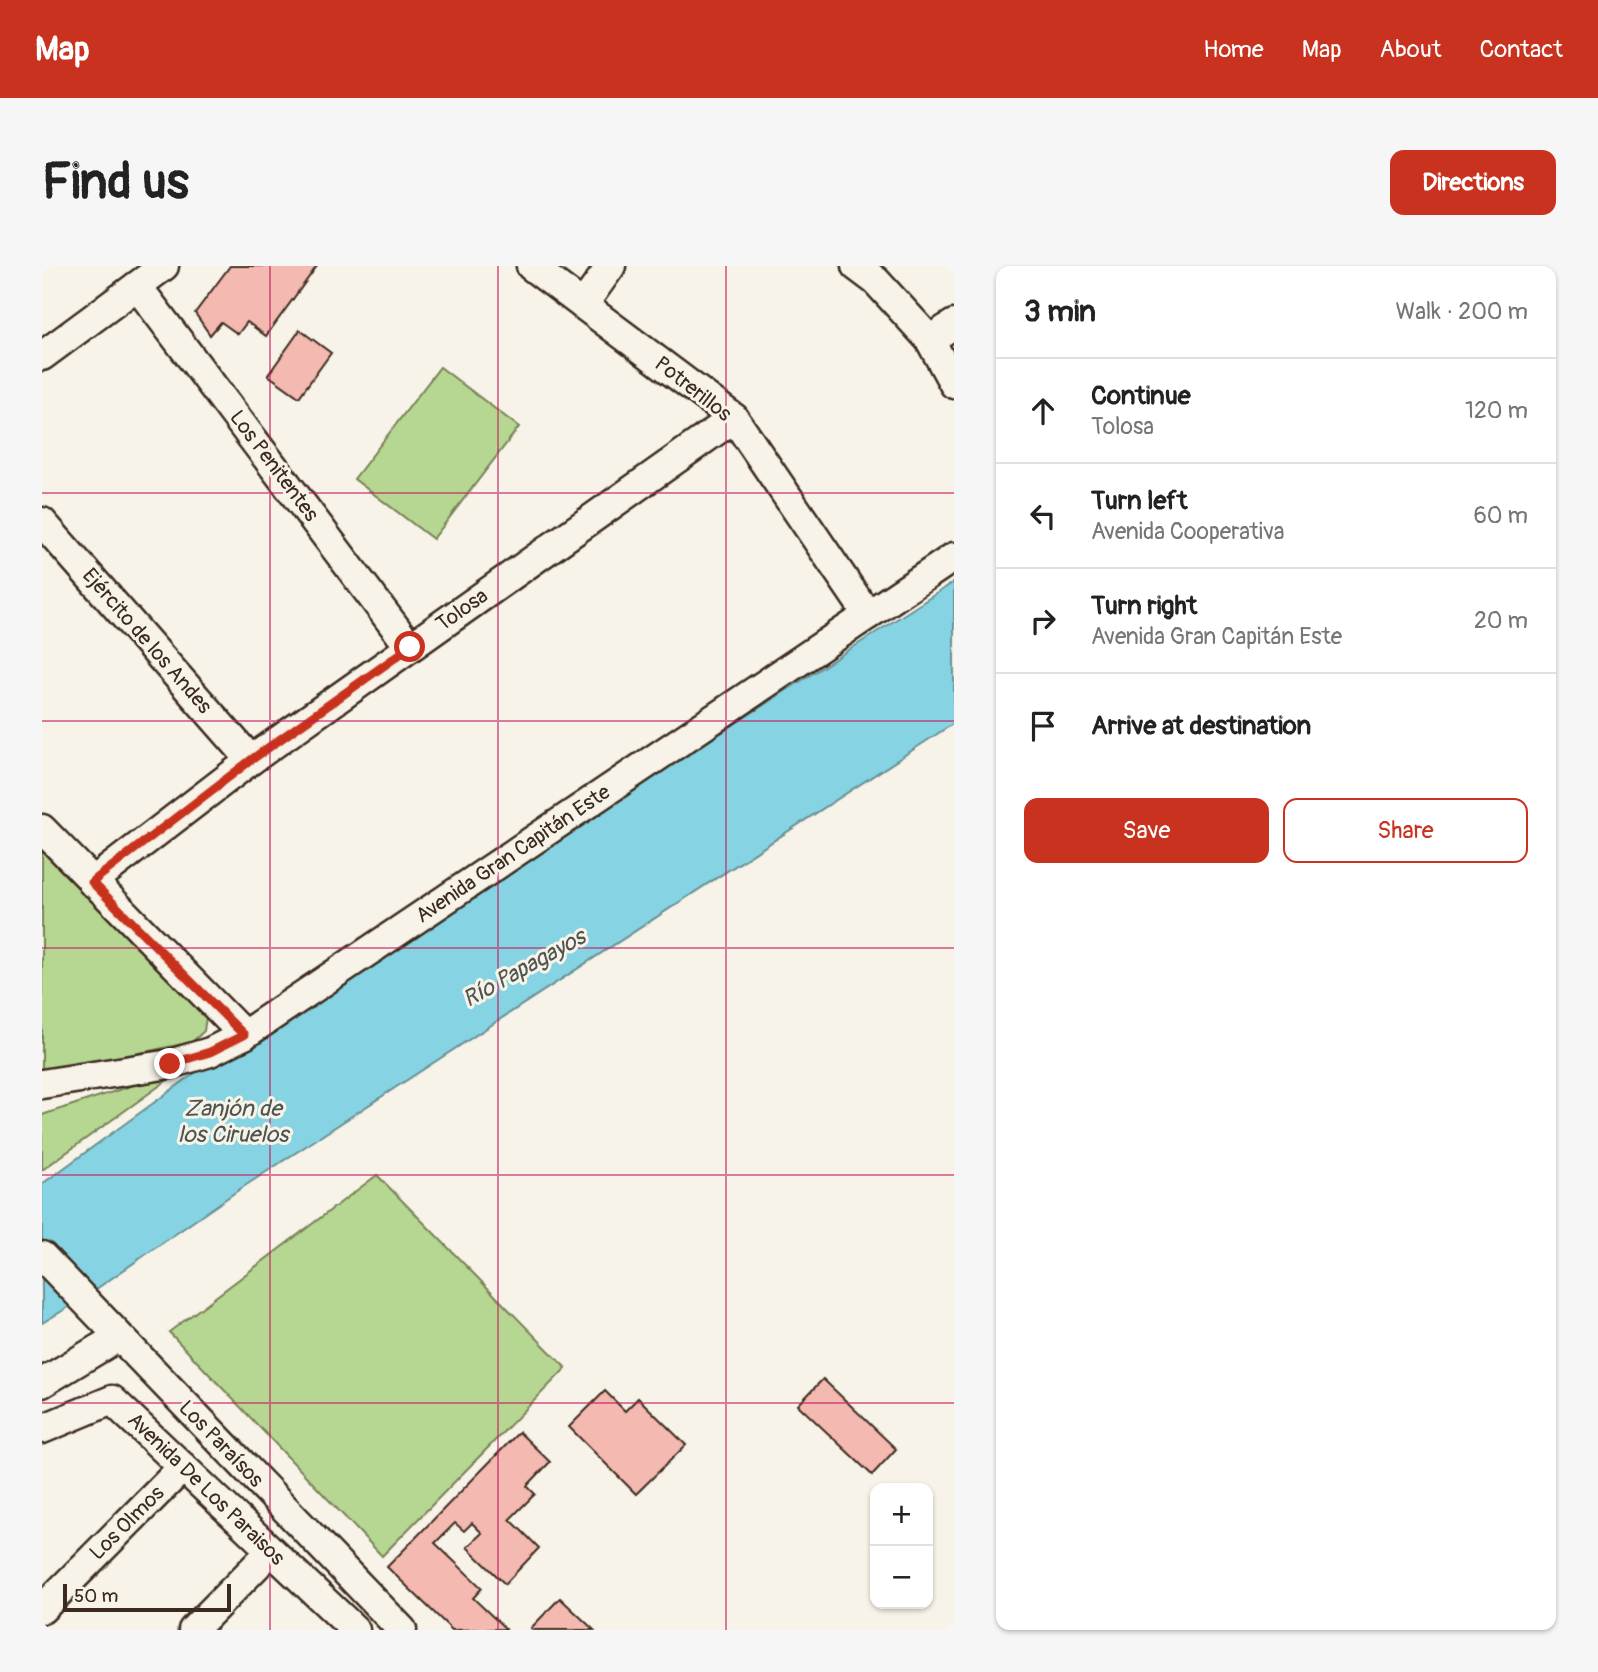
<!DOCTYPE html>
<meta charset="utf-8">
<style>
body{margin:0;font-family:Pangolin,sans-serif;background:#f6f6f6;color:#222}
.controls{position:absolute;right:21px;bottom:21px;display:grid;overflow:hidden;border-radius:14px;box-shadow:0 2px 5px #0004}
.controls button{width:63px;height:63px;display:grid;place-items:center;padding:0;border:0;border-bottom:2px solid #e0e0e0;background:#fff;color:#222;font:35px sans-serif}
.scale{position:absolute;left:21px;bottom:18px;width:168px;box-sizing:border-box;padding-left:7px;border:4px solid #3b2a1e;border-top:0;font-size:19px;line-height:24px;white-space:nowrap;color:#3b2a1e;-webkit-text-stroke:5px #f7f3e8;paint-order:stroke}
.stop{position:absolute;width:21px;height:21px;margin:-16px;border:5px solid #c8321e;border-radius:50%;background:#fff}
.stop.end{background:#c8321e;border-color:#fff;box-shadow:0 2px 7px #0008}
.list{margin:0;padding:0;list-style:none}
h2{display:flex;justify-content:space-between;align-items:center;height:91px;margin:0;padding:0 28px;font-size:30px}
h2 small{font-size:23px;font-weight:400;color:#767676}
.list li{display:grid;grid-template-columns:46px 1fr auto;gap:21px;align-items:center;box-sizing:border-box;height:105px;padding:0 28px;border-top:2px solid #e0e0e0}
.list b{display:block;font-size:26px;white-space:nowrap}
.list p{margin:0;font-size:23px;white-space:nowrap;color:#767676}
.list em{font-size:23px;font-style:normal;color:#767676}
.actions{display:flex;gap:14px;padding:21px 28px}
.actions a{flex:1;padding:16px 0;border:2px solid #c8321e;border-radius:14px;text-align:center;font-size:24px;color:#c8321e}
.actions .main{background:#c8321e;color:#fff}
.icon{flex:none;width:38px;height:38px;fill:none;stroke:currentColor;stroke-width:2;stroke-linecap:round;stroke-linejoin:round}
.map{position:relative;flex:none;width:912px;height:1364px;overflow:hidden;border-radius:14px}
header{display:flex;align-items:center;gap:42px;box-sizing:border-box;height:98px;padding:0 35px;background:#c8321e;color:#fff}
header strong{font-size:33px}
nav{display:flex;gap:38px;margin-inline-start:auto;font-size:24px}
.intro{display:flex;align-items:center;justify-content:space-between;box-sizing:border-box;height:168px;padding:0 42px}
h1{margin:0;font-size:49px}
.button{padding:18px 32px;border-radius:14px;background:#c8321e;color:#fff;font-size:24px;font-weight:700}
main{display:flex;gap:42px;padding:0 42px}
aside{flex:1;background:#fff;border-radius:14px;box-shadow:0 2px 5px #0004}
.map>svg:first-child{display:block}
.green{fill:#b6d791;stroke:#788058;stroke-width:2}
.water{fill:#86d4e3;stroke:#689094;stroke-width:2}
.building{fill:#f4b9b0;stroke:#3b2a1e;stroke-width:2}
.lines{fill:none;stroke-linecap:round;stroke-linejoin:round}
.minor-casing{stroke:#3b2a1e;stroke-width:33}
.minor{stroke:#f7f3e8;stroke-width:28}
.route{stroke:#c8321e;stroke-width:9}
.grid{fill:none;stroke:#c2185b;stroke-width:2;stroke-opacity:0.55}
.labels{text-anchor:middle;dominant-baseline:central;stroke-width:6;stroke-linejoin:round;paint-order:stroke}
.street-label{font-size:21px;fill:#3b2a1e;stroke:#f7f3e8}
.water-label{font-size:23px;font-style:italic;fill:#4e544f;stroke:#f7f3e8}
</style>
<header>
<strong>Map</strong>
<nav><a>Home</a><a>Map</a><a>About</a><a>Contact</a></nav>
</header>
<div class="intro"><h1>Find us</h1><a class="button">Directions</a></div>
<main>
<div class="map">
<svg width="912" height="1364" viewBox="0 0 912 1364">
<rect width="100%" height="100%" fill="#f7f3e8"/>
<filter id="ink" filterUnits="userSpaceOnUse"><feTurbulence type="fractalNoise" baseFrequency=".0143" numOctaves="2"/><feDisplacementMap in="SourceGraphic" scale="14" xChannelSelector="R" yChannelSelector="G"/><feConvolveMatrix kernelMatrix="1 2 1 2 8 2 1 2 1" color-interpolation-filters="sRGB"/></filter>
<g filter="url(#ink)">
<g class="green">
<polygon points="398,101 477,161 391,273 312,213"/>
<polygon points="0,582 164,751 162,765 150,776 4,807 0,806"/>
<polygon points="141,803 0,904 0,849"/>
<polygon points="335,909 524,1102 340,1290 127,1066"/>
</g>
<polygon class="water" points="912,316 912,457 198,923 37,1035 0,1057 0,918 150,809"/>
<g class="building">
<polygon points="188,0 275,0 224,70 205,56 196,68 179,56 168,69 153,47"/>
<polygon points="258,64 289,87 257,131 226,109"/>
<polygon points="781,1113 854,1183 830,1209 756,1139"/>
<polygon points="563,1125 583,1145 596,1132 644,1179 594,1228 527,1161"/>
<polygon points="477,1166 508,1196 485,1220 493,1228 468,1253 497,1282 463,1318 425,1281 440,1267 430,1257 422,1265 413,1257 393,1277 440,1322 431,1332 464,1363 410,1364 345,1301"/>
<polygon points="518,1332 552,1364 491,1364 489,1362"/>
</g>
<g class="lines">
<g class="minor-casing">
<g id="minor">
<polyline points="489,0 692,152 826,349"/>
<polyline points="814,0 834,15 888,74 912,118"/>
<polyline points="95,20 368,381"/>
<polyline points="541,39 569,0"/>
<polyline points="888,74 912,58"/>
<polyline points="0,90 122,0"/>
<polyline points="0,256 209,494"/>
<polyline points="0,563 202,769"/>
<polyline points="50,616 209,494 692,152"/>
<polyline points="0,818 128,798 168,786 202,769 912,291"/>
<polyline points="0,990 360,1364"/>
<polyline points="0,1117 76,1071"/>
<polyline points="0,1163 70,1134 313,1364"/>
<polyline points="0,1343 141,1201"/>
<polyline points="151,1364 229,1285"/>
</g>
</g>
<use href="#minor" class="minor"/>
</g>
</g>
<g class="lines" filter="url(#ink)">
<polyline class="route" points="128,798 168,786 202,769 50,616 209,494 368,381"/>
</g>
<path class="grid" d="M228 0V1364M456 0V1364M684 0V1364M0 227H912M0 455H912M0 682H912M0 909H912M0 1137H912"/>
<g class="labels">
<g class="street-label">
<text transform="translate(651 123) rotate(38)">Potrerillos</text>
<text transform="translate(232 200) rotate(53)">Los Penitentes</text>
<text transform="translate(420 344) rotate(-35)">Tolosa</text>
<text transform="translate(105 375) rotate(49)">Ejército de los Andes</text>
<text transform="translate(471 588) rotate(-34)">Avenida Gran Capitán Este</text>
<text transform="translate(179 1178) rotate(46)">Los Paraísos</text>
<text transform="translate(164 1223) rotate(44)">Avenida De Los Paraisos</text>
<text transform="translate(85 1257) rotate(-45)">Los Olmos</text>
</g>
<g class="water-label">
<text transform="translate(482 702) rotate(-29)">Río Papagayos</text>
<text x="191" y="842">Zanjón de<tspan x="191" dy="26">los Ciruelos</tspan></text>
</g>
</g>
</svg>
<div class="controls">
<button>+</button>
<button>−</button>
</div>
<div class="scale">50 m</div>
<div class="stop" style="left:368px;top:381px"></div>
<div class="stop end" style="left:128px;top:798px"></div>
</div>
<aside>
<h2>3 min<small>Walk · 200 m</small></h2>
<ul class="list">
<li><svg class="icon" aria-label="ahead" viewBox="0 0 24 24"><path d="M12 20V5M6 11l6-6 6 6"/></svg><div><b>Continue</b><p>Tolosa</p></div><em>120 m</em></li>
<li><svg class="icon" aria-label="left" viewBox="0 0 24 24"><path d="M17 20v-9H6M10 6l-5 5 5 5"/></svg><div><b>Turn left</b><p>Avenida Cooperativa</p></div><em>60 m</em></li>
<li><svg class="icon" aria-label="right" viewBox="0 0 24 24"><path d="M7 20v-9h11M14 6l5 5-5 5"/></svg><div><b>Turn right</b><p>Avenida Gran Capitán Este</p></div><em>20 m</em></li>
<li><svg class="icon" aria-label="arrive" viewBox="0 0 24 24"><path d="M6 21V4h12l-3 4 3 4H6"/></svg><div><b>Arrive at destination</b></div></li>
</ul>
<div class="actions"><a class="main">Save</a><a>Share</a></div>
</aside>
</main>
